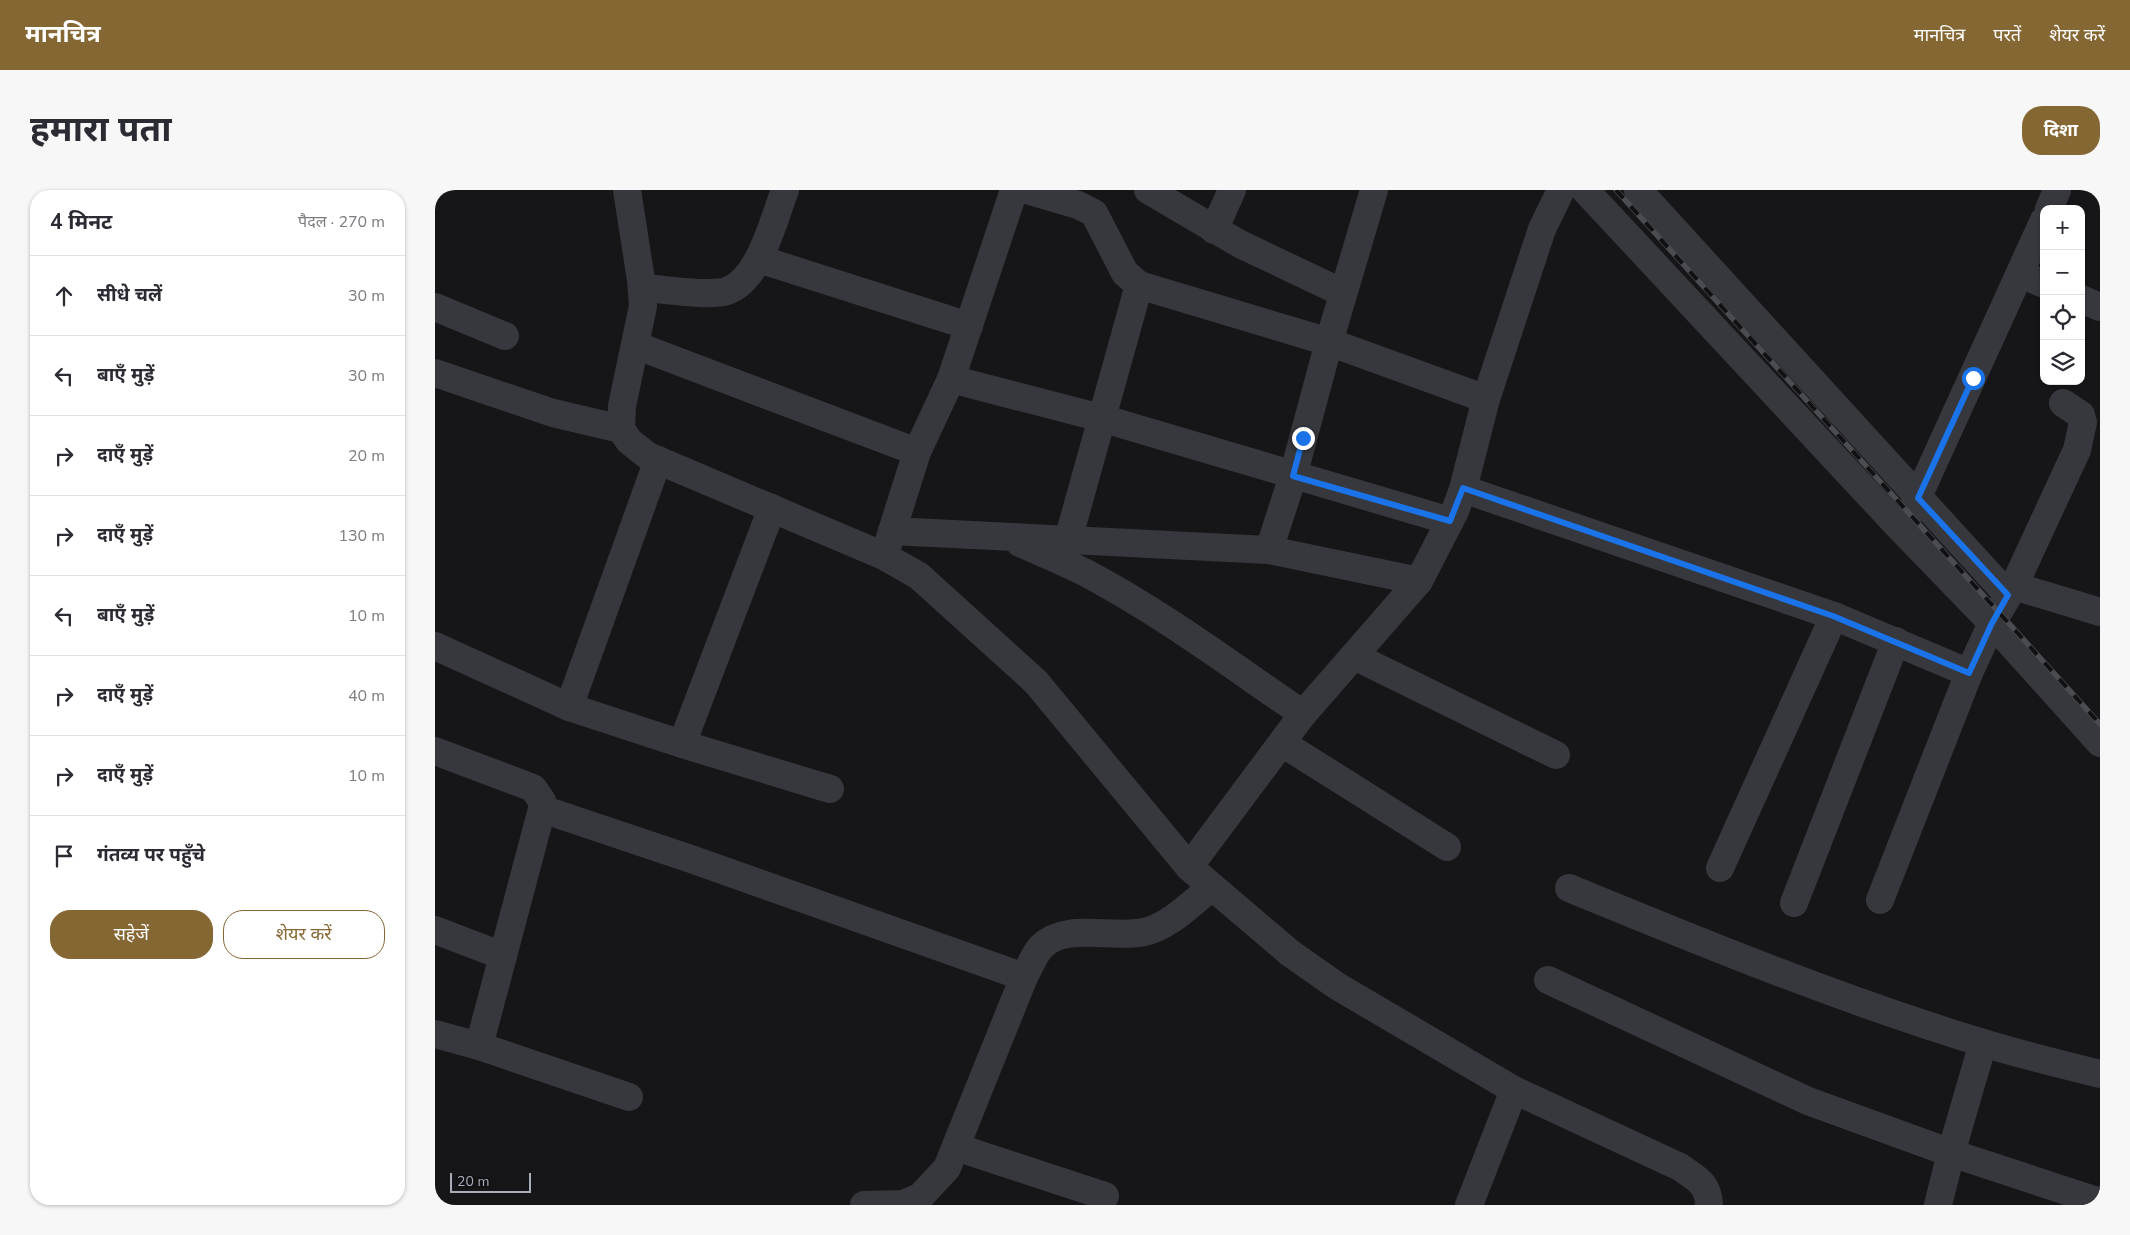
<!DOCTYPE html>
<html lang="hi">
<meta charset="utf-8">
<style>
body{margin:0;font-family:"Nunito Sans","Noto Sans Devanagari",sans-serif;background:#f7f7f7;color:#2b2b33}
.controls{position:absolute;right:15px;top:15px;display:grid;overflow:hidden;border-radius:10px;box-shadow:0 1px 4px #0004}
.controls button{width:45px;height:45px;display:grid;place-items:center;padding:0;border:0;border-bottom:1px solid #e1e1e2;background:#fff;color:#2b2b33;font:25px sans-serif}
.scale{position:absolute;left:15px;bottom:12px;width:81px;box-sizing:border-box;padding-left:5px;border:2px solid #a8adb8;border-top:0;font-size:14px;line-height:18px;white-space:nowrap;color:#a8adb8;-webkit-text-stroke:4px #111113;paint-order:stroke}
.stop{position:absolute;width:15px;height:15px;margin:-11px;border:4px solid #1a73e8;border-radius:50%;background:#fff}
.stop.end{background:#1a73e8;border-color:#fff;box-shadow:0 1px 5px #0008}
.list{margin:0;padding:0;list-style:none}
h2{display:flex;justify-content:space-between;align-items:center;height:65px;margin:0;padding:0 20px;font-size:21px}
h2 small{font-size:16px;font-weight:400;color:#7c7c81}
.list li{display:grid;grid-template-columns:32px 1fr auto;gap:15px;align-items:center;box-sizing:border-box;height:80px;padding:0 20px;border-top:1px solid #e1e1e2}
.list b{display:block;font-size:19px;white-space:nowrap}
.list em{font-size:16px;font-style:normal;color:#7c7c81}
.actions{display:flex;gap:10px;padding:15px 20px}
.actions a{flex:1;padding:11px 0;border:1px solid #856733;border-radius:20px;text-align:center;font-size:18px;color:#856733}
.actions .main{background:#856733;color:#fff}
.icon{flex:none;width:28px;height:28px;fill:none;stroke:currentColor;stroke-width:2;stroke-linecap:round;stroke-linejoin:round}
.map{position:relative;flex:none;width:1665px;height:1015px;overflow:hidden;border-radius:20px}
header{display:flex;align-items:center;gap:30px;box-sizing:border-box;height:70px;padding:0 25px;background:#856733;color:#fff}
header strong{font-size:24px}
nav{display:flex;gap:28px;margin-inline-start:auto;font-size:18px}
.intro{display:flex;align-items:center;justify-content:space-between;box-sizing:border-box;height:120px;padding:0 30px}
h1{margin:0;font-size:35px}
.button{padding:12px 22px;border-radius:20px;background:#856733;color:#fff;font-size:18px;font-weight:700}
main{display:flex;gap:30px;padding:0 30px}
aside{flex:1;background:#fff;border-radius:20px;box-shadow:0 1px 4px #0004}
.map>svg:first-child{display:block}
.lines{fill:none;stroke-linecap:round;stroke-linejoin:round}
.minor{stroke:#37383d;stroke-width:28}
.rail-casing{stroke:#4a4c52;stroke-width:5.5}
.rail{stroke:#111113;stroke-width:4;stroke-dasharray:11;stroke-linecap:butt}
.route{stroke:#1a73e8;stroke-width:6}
</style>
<header>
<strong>मानचित्र</strong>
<nav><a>मानचित्र</a><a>परतें</a><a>शेयर करें</a></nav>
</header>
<div class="intro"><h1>हमारा पता</h1><a class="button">दिशा</a></div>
<main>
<aside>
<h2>4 मिनट<small>पैदल · 270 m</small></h2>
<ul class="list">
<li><svg class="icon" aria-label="ahead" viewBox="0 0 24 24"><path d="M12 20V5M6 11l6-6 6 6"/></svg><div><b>सीधे चलें</b></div><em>30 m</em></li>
<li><svg class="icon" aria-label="left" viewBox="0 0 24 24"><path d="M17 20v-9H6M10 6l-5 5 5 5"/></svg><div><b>बाएँ मुड़ें</b></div><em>30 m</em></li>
<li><svg class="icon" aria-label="right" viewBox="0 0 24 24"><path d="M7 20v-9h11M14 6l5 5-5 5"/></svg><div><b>दाएँ मुड़ें</b></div><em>20 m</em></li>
<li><svg class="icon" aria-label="right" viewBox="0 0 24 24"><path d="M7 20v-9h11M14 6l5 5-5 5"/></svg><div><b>दाएँ मुड़ें</b></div><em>130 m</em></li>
<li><svg class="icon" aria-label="left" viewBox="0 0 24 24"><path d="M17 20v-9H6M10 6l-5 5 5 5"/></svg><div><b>बाएँ मुड़ें</b></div><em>10 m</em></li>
<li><svg class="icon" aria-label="right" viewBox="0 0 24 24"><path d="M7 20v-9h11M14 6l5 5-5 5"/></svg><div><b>दाएँ मुड़ें</b></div><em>40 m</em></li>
<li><svg class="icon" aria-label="right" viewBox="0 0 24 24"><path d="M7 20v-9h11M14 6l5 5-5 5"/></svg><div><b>दाएँ मुड़ें</b></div><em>10 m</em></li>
<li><svg class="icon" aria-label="arrive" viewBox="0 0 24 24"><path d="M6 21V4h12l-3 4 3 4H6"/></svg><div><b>गंतव्य पर पहुँचे</b></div></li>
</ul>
<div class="actions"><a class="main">सहेजें</a><a>शेयर करें</a></div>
</aside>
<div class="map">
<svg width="1665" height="1015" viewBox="0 0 1665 1015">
<rect width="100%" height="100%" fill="#161618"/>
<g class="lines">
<g class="minor">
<path d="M192 0 206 90 208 116 187 216 186 239 194 251 213 266 449 366 484 386 601 492 754 677 855 763 902 796 1079 900 1245 977C1262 989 1273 993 1274 1015"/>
<polyline points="592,0 643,15 659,23 690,83 704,95 894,152 1051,209"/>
<polyline points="713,0 805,54 908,103"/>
<polyline points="1150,0 1464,337 1557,433 1665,553"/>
<polyline points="1203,0 1573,405"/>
<polyline points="1614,19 1622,0"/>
<polyline points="779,40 797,0"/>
<polyline points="324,69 534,136"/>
<polyline points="1586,84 1609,94"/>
<path d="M207 98C229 99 272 107 292 101 325 89 338 31 350 0"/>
<polyline points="1646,109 1665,117"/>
<polyline points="0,117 70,146"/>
<polyline points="200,155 482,262"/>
<polyline points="0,183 118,223 186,239"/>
<polyline points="516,189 666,228 1015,331"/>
<polyline points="1028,299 1399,426 1534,483 1445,710"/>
<polyline points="1476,322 1609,30"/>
<polyline points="457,341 834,360 984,391"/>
<polyline points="633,350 704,95"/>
<path d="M585 353C607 363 629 372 651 383 727 423 797 476 868 524"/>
<polyline points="452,357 482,262 516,189 579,0"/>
<polyline points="834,360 858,286 894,152 939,0"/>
<polyline points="1579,396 1665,422"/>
<polyline points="0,456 134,517 247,554 395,599"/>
<polyline points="919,466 1121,565"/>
<polyline points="1534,483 1557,433 1579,396 1642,260 1648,232 1646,225 1628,213"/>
<polyline points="134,517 223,270"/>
<polyline points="847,553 1012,657"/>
<polyline points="247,554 337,318"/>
<polyline points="0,561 98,598 107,611 107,619 44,856"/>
<polyline points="107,619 256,669 589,787"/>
<polyline points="754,677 868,524 984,391 1020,321 1028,299 1051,209 1107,39 1126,0"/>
<polyline points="1285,678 1399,426"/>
<path d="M1134 698C1270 754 1407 810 1548 853 1587 865 1626 874 1665 884"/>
<polyline points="1359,713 1461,451"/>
<polyline points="0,740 68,766"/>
<polyline points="1113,790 1373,911 1516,963 1665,1012"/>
<polyline points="0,844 44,856 194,907"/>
<polyline points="521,957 670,1006"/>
<path d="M429 1015 468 1014 485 1007 512 978 589 787C594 778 599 765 606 757 630 732 677 749 709 742 734 737 756 713 776 698"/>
<polyline points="1034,1015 1079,900"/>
<polyline points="1503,1015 1516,963 1548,853"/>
</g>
<g class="rail-casing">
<polyline id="rail" points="1181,0 1665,534"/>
</g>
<use href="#rail" class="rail"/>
</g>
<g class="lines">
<polyline class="route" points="868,248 858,286 1015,331 1028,298 1398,426 1534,483 1557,433 1573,405 1483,308 1538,188"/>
</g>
</svg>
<div class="controls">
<button>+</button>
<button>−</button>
<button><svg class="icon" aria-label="locate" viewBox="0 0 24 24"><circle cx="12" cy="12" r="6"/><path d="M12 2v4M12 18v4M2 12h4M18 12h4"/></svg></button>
<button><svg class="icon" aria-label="layers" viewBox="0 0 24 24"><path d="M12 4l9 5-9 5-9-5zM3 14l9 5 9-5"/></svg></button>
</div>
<div class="scale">20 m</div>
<div class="stop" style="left:1538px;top:188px"></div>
<div class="stop end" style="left:868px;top:248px"></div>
</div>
</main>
